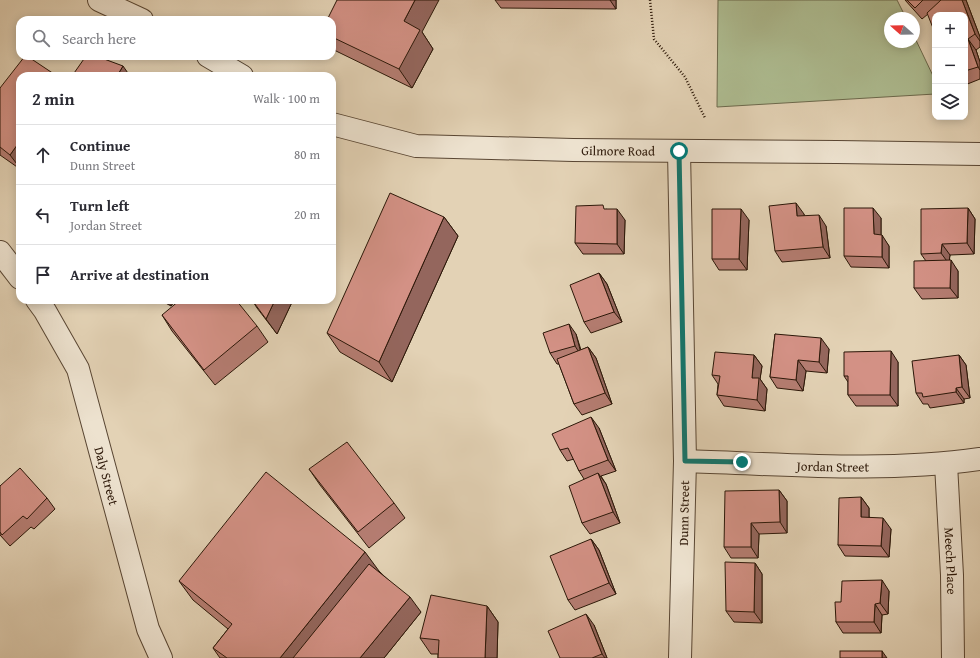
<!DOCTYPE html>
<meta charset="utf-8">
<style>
body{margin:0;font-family:"Gentium Book Plus",serif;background:#f2f2f3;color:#2b2b33}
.controls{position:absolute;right:12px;top:12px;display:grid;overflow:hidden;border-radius:8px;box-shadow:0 2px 10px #0003}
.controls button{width:36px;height:36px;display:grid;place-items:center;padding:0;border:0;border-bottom:1px solid #e1e1e2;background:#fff;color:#2b2b33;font:20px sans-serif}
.compass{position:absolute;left:884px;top:12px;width:36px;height:36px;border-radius:50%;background:#fff;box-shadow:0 2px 10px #0003;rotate:290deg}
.stop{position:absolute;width:12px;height:12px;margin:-9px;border:3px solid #0f766e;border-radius:50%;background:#fff}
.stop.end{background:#0f766e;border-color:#fff;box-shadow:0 1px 4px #0008}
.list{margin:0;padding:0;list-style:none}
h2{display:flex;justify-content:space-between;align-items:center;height:52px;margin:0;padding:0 16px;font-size:17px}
h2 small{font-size:13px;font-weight:400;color:#7c7c81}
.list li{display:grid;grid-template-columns:26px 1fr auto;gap:12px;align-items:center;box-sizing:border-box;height:60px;padding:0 16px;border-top:1px solid #e1e1e2}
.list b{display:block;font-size:15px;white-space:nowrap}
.list p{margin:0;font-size:13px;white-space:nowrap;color:#7c7c81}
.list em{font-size:13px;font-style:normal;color:#7c7c81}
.icon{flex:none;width:22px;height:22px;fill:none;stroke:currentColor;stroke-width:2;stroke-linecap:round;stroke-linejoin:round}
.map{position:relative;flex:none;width:980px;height:658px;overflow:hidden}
.search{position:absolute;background:#fff;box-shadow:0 2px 10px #0003;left:16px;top:16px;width:320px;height:44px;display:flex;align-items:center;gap:10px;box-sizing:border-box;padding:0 14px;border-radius:12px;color:#7c7c81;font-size:15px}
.panel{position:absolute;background:#fff;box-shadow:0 2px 10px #0003;left:16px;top:72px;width:320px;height:232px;border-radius:12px}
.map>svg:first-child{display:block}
.green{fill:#aebd92;stroke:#6c6a4d}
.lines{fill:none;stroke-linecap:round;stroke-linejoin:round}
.minor-casing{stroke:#594633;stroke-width:24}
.path{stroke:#2b1708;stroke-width:2.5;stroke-dasharray:1 2;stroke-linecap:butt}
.minor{stroke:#ede2cf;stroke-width:22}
.wall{fill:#b57d72;stroke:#2b1708}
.shaded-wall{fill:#94665d;stroke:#2b1708}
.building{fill:#d39185;stroke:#2b1708}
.route{stroke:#0f766e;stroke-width:5}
.labels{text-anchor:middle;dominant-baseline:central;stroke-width:3.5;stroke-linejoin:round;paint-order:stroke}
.street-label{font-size:13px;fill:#2b1708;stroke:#ede2cf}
</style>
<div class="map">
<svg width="980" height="658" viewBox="0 0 980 658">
<rect width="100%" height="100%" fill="#e3d2b5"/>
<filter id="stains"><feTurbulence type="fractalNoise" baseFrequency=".005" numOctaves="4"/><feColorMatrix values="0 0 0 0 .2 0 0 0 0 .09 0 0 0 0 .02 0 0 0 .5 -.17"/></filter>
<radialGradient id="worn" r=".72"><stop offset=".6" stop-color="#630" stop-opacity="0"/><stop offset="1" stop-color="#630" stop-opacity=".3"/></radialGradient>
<polygon class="green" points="718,0 897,0 906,18 890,18 890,42 914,42 914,36 935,80 935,94 717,107"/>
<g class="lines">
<g class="minor-casing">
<g id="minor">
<polyline points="99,0 142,20"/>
<polyline points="208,56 242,76"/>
<path id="s1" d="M332 124 416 146 573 150 837 152 980 154"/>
<polyline points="679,151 685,461 680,658"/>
<polyline points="0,252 20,278"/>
<path id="s2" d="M37 300 45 311 78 369 148 629 161 658"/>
<path id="s3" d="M685 461C783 464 882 473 980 459"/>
<path id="s4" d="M946 464 952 575 953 658"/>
</g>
</g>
<polyline class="path" points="650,0 654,39 685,77 705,118"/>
<use href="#minor" class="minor"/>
</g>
<g class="wall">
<polygon points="495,0 616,0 616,9 501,8"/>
<polygon points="905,0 966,0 980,37 980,47 976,50 980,62 980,79 965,85 965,15 928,14 922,19"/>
<polygon points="332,20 422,32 433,49 412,88 334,50 332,47"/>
<polygon points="20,76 20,169 0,155 0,88"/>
<polygon points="968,208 975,219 974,254 950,255 949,260 958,271 958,298 922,299 914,288 926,261 921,254"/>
<polygon points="606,209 625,220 624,254 583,254 575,243"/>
<polygon points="804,214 804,216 826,226 830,258 782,262 775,251"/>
<polygon points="444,217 458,236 392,382 340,352 327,333"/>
<polygon points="881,218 881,235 889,246 889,268 851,267 844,256"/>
<polygon points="749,220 747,270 719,270 712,259"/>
<polygon points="599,273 607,284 622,322 591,333 584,322"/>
<polygon points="160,300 175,300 171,306"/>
<polygon points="252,300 293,300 277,334 257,308"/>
<polygon points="162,315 257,326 268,342 215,385 172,331"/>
<polygon points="576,334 581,350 588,347 596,358 612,404 582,415 574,404 559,364 557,364 550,353"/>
<polygon points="775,334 829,349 827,373 806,371 803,391 777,388 770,377"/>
<polygon points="754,355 762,366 760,379 767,389 765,411 724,406 717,395 718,384 712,375"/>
<polygon points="959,355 966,365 970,398 964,399 964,403 930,408 928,404 923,404 916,393"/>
<polygon points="898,362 898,406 856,406 848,395 848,382 844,376"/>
<polygon points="599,428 616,471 601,476 606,484 620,523 590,534 582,523 584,479 579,471 574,459 567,461 560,450"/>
<polygon points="309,469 394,503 405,518 369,548 320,485"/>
<polygon points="0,486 47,498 55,509 34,529 31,527 10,546 0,535"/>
<polygon points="779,490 787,501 787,533 759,534 758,558 731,558 724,547"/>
<polygon points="861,497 869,508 869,517 891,529 889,557 845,556 838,545"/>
<polygon points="591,539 599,550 616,594 575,610 568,600"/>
<polygon points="755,563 762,574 762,623 734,622 726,611"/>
<polygon points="379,571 421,612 384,658 220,658 213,648 228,629 193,600 179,581"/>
<polygon points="889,591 888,614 882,615 881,633 843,633 836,622 841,602"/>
<polygon points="487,606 498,622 497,658 438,658 438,654 431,654 420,638"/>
<polygon points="594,625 607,658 560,658"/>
</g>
<g class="shaded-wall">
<polygon points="415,0 439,0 422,32 433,49 412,88 399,69 404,21"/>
<polygon points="610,0 616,0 616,9"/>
<polygon points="962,0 966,0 980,37 980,41 975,34"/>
<polygon points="968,39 976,50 980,62 980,70 978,67"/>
<polygon points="123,66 130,76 117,76"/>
<polygon points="20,141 20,168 10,155"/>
<polygon points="796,203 804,214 805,227 797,216"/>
<polygon points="873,208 881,218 881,244 874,234"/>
<polygon points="968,208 975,219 974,254 967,243"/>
<polygon points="617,209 625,220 624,254 617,244"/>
<polygon points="741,209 749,220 747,270 739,259"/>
<polygon points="819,215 826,226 830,258 823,247"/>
<polygon points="444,217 458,236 392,382 379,362"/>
<polygon points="882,235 889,246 889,268 882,257"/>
<polygon points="942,244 950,255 949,264 941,253"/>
<polygon points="951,260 958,271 958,298 950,288"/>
<polygon points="599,273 607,284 622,322 614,312"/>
<polygon points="167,300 175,300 171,306"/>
<polygon points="275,300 293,300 277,334 266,319"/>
<polygon points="569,324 576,334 582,357 575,346"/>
<polygon points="821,338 829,349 827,373 819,362"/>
<polygon points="588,347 596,358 612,404 605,393"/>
<polygon points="891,351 898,362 898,406 890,395"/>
<polygon points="754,355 762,366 760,379 767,389 765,411 757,400 752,378"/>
<polygon points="959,355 966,365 970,398 962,387"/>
<polygon points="798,360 806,371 803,391 796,380"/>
<polygon points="956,388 964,399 964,403 956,392"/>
<polygon points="591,417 599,428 616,471 608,460"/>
<polygon points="598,473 606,484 620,523 613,512"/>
<polygon points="779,490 787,501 787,533 780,522"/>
<polygon points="861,497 869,508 869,528 861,517"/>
<polygon points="883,518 891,529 889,557 881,546"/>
<polygon points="751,523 759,534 758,558 751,547"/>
<polygon points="591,539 599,550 616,594 609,583"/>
<polygon points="365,552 379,571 309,658 280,658"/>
<polygon points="755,563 762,574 762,623 754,612"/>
<polygon points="882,580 889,591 888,614 880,603"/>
<polygon points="410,597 421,612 384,658 360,658"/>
<polygon points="875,604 882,615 881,633 874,622"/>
<polygon points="487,606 498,622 497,658 485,658"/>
<polygon points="586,614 594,625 607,658 605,658 602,654"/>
<polygon points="882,651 887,658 882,658"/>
</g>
<g class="building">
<polygon points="337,0 415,0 404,21 420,30 399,69 332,37 332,20 327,20"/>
<polygon points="907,0 923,0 915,8"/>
<polygon points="941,0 962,0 975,34 968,39 978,67 965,71 965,15 935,15 935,33 927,13"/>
<polygon points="25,56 27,56 57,76 20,76 20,141 10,155 0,147 0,88"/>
<polygon points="86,56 96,56 123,66 117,76 72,76"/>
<polygon points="390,193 444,217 379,362 327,333"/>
<polygon points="796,203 797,216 819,215 823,247 775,251 769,206"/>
<polygon points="603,205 604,209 617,209 617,244 575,243 576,206"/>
<polygon points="844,208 873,208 874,234 882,235 882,257 844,256"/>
<polygon points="968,208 967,243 942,244 941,253 921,254 921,209"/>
<polygon points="712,209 741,209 739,259 712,259"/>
<polygon points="951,260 950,288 914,288 914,261"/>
<polygon points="599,273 614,312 584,322 570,285"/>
<polygon points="180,300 236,300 257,326 204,370 162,315"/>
<polygon points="252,300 275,300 266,319"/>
<polygon points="569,324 575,346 550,353 543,333"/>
<polygon points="775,334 821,338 819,362 798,360 796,380 770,377"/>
<polygon points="588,347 605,393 574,404 557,359"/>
<polygon points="891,351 890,395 848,395 848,376 844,376 844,352"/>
<polygon points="715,352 754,355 752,378 759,378 757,400 717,395 720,376 712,375"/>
<polygon points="959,355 962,387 956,388 956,392 923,397 922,393 916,393 912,361"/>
<polygon points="591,417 608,460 579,471 568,448 560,450 552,434"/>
<polygon points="347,442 394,503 358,532 309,469"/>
<polygon points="20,468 47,498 27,519 23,516 2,535 0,532 0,486"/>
<polygon points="266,472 365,552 280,658 227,658 213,648 232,624 179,581"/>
<polygon points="598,473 613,512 582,523 569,486"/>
<polygon points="779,490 780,522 751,523 751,547 724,547 725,491"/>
<polygon points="861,497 861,517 883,518 881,546 838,545 839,498"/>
<polygon points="591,539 609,583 568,600 550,556"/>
<polygon points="725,562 755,563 754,612 726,611"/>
<polygon points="369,564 410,597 360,658 293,658"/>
<polygon points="882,580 880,603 875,604 874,622 836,622 835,602 841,602 842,581"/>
<polygon points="431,595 487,606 485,658 438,658 439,640 420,638"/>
<polygon points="586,614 602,654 592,658 560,658 548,631"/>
<rect x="840" y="651" width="42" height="7"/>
</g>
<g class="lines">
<polyline class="route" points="679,151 685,461 742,462"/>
</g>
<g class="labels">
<g class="street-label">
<text stroke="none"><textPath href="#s1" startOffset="289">Gilmore Road</textPath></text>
<text stroke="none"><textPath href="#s3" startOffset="148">Jordan Street</textPath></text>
<text stroke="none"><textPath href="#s2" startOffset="191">Daly Street</textPath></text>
<text transform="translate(684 513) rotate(-89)">Dunn Street</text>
<text stroke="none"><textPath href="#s4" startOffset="97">Meech Place</textPath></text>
</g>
</g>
<rect width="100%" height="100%" filter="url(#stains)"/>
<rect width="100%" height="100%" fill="url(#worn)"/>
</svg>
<div class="controls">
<button>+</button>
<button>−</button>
<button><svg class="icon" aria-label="layers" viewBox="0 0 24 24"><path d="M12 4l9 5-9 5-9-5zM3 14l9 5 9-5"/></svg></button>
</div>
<svg class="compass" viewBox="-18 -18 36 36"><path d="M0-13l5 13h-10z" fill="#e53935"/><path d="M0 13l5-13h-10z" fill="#7c7c81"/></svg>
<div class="stop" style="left:679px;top:151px"></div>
<div class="stop end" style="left:742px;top:462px"></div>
<div class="search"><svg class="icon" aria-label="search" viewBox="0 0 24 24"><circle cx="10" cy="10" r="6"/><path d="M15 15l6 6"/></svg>Search here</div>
<section class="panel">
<h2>2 min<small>Walk · 100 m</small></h2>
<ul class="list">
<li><svg class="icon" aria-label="ahead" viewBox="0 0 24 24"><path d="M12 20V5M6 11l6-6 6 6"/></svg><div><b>Continue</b><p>Dunn Street</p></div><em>80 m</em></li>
<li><svg class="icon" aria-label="left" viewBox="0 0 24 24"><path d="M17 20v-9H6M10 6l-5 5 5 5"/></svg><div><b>Turn left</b><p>Jordan Street</p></div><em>20 m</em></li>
<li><svg class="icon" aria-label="arrive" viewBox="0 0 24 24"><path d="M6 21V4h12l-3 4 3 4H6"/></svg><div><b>Arrive at destination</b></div></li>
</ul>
</section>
</div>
